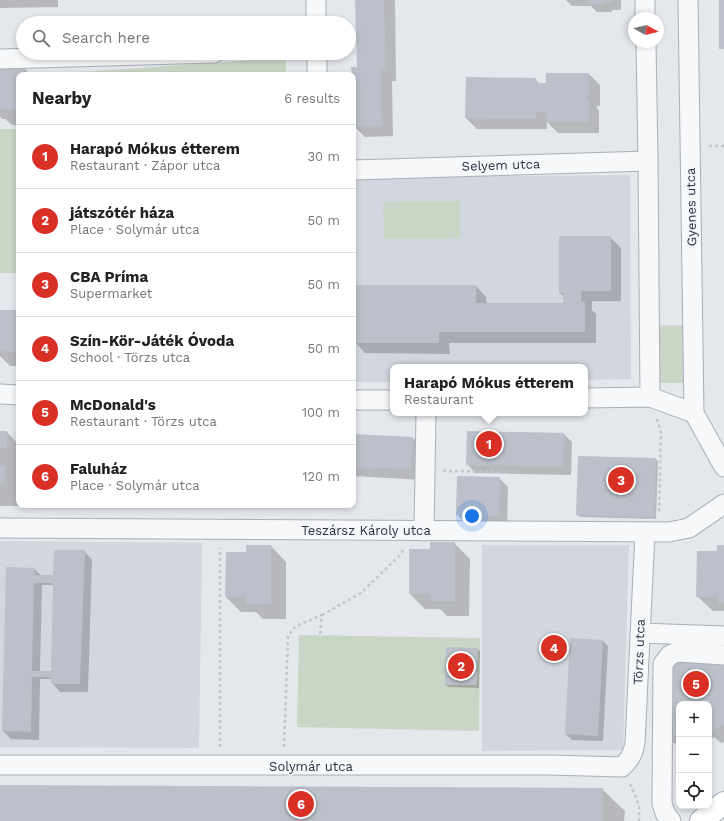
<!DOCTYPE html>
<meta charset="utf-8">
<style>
body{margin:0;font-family:"Work Sans",sans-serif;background:#f2f2f2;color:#222}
.controls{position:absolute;right:12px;bottom:12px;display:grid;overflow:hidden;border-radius:8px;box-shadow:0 2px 6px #0003}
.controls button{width:36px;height:36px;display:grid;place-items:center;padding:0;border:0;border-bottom:1px solid #e0e0e0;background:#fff;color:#222;font:20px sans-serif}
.compass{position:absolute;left:628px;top:12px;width:36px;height:36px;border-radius:50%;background:#fff;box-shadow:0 2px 6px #0003;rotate:98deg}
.you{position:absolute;left:472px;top:516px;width:14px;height:14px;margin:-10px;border:3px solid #fff;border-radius:50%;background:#1a73e8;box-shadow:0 0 0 6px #1a73e833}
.badge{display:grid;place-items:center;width:26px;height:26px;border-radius:50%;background:#d93025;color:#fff;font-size:13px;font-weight:700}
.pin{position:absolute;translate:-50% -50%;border:2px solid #fff;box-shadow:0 1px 4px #0006}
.popup{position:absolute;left:390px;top:364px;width:198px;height:52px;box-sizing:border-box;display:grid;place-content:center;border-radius:8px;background:#fff;filter:drop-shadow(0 1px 3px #0005);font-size:13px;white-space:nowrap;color:#767676}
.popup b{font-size:15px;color:#222}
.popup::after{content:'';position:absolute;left:50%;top:100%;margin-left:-8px;border:8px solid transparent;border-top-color:#fff}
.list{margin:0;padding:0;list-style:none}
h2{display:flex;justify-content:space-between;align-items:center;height:52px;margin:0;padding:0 16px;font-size:17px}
h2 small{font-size:13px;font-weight:400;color:#767676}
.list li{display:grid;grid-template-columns:26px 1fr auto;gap:12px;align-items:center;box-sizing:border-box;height:64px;padding:0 16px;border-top:1px solid #e0e0e0}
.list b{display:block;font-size:15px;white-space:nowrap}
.list p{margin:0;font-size:13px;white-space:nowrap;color:#767676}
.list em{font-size:13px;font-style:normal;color:#767676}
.icon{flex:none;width:22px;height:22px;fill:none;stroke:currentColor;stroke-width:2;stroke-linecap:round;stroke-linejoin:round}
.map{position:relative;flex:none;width:724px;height:821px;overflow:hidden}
.search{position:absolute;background:#fff;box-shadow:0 2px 6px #0003;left:16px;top:16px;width:340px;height:44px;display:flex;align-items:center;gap:10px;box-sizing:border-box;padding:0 14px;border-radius:22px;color:#767676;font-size:15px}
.panel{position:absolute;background:#fff;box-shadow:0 2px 6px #0003;left:16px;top:72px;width:340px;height:436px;border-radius:8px}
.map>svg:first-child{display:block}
.built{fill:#d2d6de}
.green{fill:#c9d6c5}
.shadow{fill:#0003;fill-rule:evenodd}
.building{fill:#bbc0ca;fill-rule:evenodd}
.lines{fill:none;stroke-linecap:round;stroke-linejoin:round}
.minor-casing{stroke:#a9aeb7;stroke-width:21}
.major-casing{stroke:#a3abb8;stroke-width:24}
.path{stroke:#c2c5cb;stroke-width:2.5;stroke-dasharray:3 3;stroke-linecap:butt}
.minor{stroke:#f7f8fa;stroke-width:19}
.major{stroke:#fff;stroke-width:22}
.labels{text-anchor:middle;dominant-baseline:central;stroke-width:3.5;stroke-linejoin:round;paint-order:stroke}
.street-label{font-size:13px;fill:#2b3445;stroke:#f4f6f9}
</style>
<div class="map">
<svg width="724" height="821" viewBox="0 0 724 821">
<rect width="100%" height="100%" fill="#e4e7ec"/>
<g class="built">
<polygon points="630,175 631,379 585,380 585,367 393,367 393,382 353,382 353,177"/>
<polygon points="0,541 202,543 199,748 0,747"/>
<polygon points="482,545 629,545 623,750 482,751"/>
</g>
<g class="green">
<polygon points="286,58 286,75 37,75"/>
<rect x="0" y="129" width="19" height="144"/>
<polygon points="460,201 460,238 384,239 383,202"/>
<polygon points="693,325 693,383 650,383 649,326"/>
<polygon points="299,635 480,638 479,731 297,727"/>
</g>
<g class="shadow">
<polygon points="0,0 58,0 58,7 0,8"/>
<polygon points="356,0 395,0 396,81 392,81 393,136 365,137 354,126 353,75 358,68"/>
<polygon points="566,0 621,0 621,10 612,10 612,12 597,12 591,6 572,6"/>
<polygon points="23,67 31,75 19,75 19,125 12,125 5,119 2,119 0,116 0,68"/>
<polygon points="589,74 600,85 600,106 596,106 599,111 599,133 558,133 547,122 547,129 477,129 466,118 466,78 535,79 540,84 547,84"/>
<polygon points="610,237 621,248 621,301 592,301 592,310 596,314 596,343 449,343 450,354 365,353 355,342 476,286 486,297 487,304 564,304 564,297 560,293"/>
<polygon points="0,311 19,311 19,366 10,366 0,356"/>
<polygon points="0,432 7,432 19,445 19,505 27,505 27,506 0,506"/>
<polygon points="564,434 572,442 571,475 475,473 467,464"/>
<polygon points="353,435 413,438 424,449 422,480 353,476"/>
<polygon points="655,459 658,461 656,519 580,517 577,515"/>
<polygon points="499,478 508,487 507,524 465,523 457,514"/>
<polygon points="455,544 470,559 469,616 447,616 440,609 425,609 410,594 431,550"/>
<polygon points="271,546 286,562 286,619 263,619 256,612 241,612 226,597 247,553"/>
<polygon points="724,546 724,611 713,611 697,596 718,552"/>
<path d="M84 551 92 560 88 692H60L52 683V679H40L39 740 11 739 3 731 34 569 42 576H53ZM42 585H54L52 674 40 672Z"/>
<polygon points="571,639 603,641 608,646 603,741 572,740 566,734"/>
<polygon points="477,649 480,651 479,688 448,687 446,685"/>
<polygon points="724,662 724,742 721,743 714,737 709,740 709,704 679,704 679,746 677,746 666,735 669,665"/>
<polygon points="0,786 602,789 625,811 624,821 0,821"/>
</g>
<g class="building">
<polygon points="355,0 384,0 386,70 381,70 382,126 353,126 353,75 352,75 351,67 357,67"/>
<polygon points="588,0 613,0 613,2 604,2 604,4 588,4"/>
<rect x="719" y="0" width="5" height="49"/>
<polygon points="24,66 24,75 19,75 18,109 0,110 0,67"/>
<polygon points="546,73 589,73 589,96 585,96 585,99 589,99 589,122 546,122 546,112 537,112 536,119 465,118 466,77 536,78 536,83 546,83"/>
<polygon points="559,236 611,236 611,291 581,291 581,302 585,302 585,332 439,332 439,343 354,343 354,285 476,285 476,303 563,303 563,293 559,293"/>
<polygon points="0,310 19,310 19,352 0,351"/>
<rect x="0" y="431" width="7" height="17"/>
<polygon points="467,431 564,433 563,467 466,465"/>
<polygon points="353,434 413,437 411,469 353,467"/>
<polygon points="578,456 656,458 654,517 576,515"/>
<rect x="0" y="466" width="5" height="18"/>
<polygon points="457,476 500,477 499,516 456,515"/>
<polygon points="430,542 455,542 455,601 430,601 430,594 409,594 409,549 430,549"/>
<polygon points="246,545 271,545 271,604 246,604 246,597 225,597 226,552 246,552"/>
<polygon points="717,545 724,545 724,603 718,603 718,597 696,597 697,551 717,551"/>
<path d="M54 550H85L80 684H51V677H32L31 732 2 731 6 567 35 568V575H53ZM34 583H53L51 671H32Z"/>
<polygon points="570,638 603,640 598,736 565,734"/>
<polygon points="446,647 478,648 477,685 445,685"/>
<polygon points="672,659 724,661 724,725 709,733 709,704 679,704 679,736 665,736"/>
<polygon points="0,785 603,788 602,821 0,821"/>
</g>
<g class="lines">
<g class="minor-casing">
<g id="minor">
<polyline points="316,0 316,23"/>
<polyline points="645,0 645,18"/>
<polyline points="688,0 694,413 724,467"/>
<polyline points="646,42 648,161 650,397"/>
<polyline points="317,53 317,75"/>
<polyline points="0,59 214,53"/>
<polyline points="353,170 648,161"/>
<polyline points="0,394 19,395"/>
<polyline points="585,398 650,397 694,413"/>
<polyline points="353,400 393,400"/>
<polyline points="0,528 669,532 689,528 724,504"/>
<polyline points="424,531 426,413"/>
<polyline points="640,633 724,636"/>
<path d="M0 765H550L622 767C630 759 633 754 635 743L645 532"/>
<polyline points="671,821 665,813 662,803 663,664 670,655 677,652 724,655"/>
</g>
</g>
<g class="major-casing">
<polyline id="major" points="701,821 724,803"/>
</g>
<g class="path">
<polyline points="709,146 724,146"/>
<polyline points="657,419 661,433 659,513"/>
<polyline points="443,471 508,472"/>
<polyline points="322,615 361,593 400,555 404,549"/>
<polyline points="220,747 220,548"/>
<polyline points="284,747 288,636 296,626 322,615 320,635"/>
<polyline points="630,784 639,805 639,821"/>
</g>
<use href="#minor" class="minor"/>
<use href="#major" class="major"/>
</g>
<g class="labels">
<g class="street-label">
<text transform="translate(501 165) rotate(-2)">Selyem utca</text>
<text transform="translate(691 207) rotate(-91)">Gyenes utca</text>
<text x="366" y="530">Teszársz Károly utca</text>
<text transform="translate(639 652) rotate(-88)">Törzs utca</text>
<text x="311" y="766">Solymár utca</text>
</g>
</g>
</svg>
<div class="controls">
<button>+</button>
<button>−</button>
<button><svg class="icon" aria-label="locate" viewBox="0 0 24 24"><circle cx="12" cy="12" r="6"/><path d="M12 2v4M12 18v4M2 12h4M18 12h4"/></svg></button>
</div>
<svg class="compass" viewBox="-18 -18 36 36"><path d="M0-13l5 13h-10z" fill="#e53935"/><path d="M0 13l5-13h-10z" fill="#767676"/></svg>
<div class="you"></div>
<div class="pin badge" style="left:489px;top:444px">1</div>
<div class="popup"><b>Harapó Mókus étterem</b>Restaurant</div>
<div class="pin badge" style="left:461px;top:666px">2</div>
<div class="pin badge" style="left:621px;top:480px">3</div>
<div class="pin badge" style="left:554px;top:648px">4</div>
<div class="pin badge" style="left:696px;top:684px">5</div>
<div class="pin badge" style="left:301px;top:804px">6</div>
<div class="search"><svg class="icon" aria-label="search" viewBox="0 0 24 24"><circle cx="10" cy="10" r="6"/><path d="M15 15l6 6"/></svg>Search here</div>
<section class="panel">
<h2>Nearby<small>6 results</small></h2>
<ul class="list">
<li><span class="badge">1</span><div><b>Harapó Mókus étterem</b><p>Restaurant · Zápor utca</p></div><em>30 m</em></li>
<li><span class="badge">2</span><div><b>játszótér háza</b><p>Place · Solymár utca</p></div><em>50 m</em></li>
<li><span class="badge">3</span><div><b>CBA Príma</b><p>Supermarket</p></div><em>50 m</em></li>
<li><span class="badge">4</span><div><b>Szín-Kör-Játék Óvoda</b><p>School · Törzs utca</p></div><em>50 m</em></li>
<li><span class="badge">5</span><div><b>McDonald's</b><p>Restaurant · Törzs utca</p></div><em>100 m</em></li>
<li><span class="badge">6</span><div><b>Faluház</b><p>Place · Solymár utca</p></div><em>120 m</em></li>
</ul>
</section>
</div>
